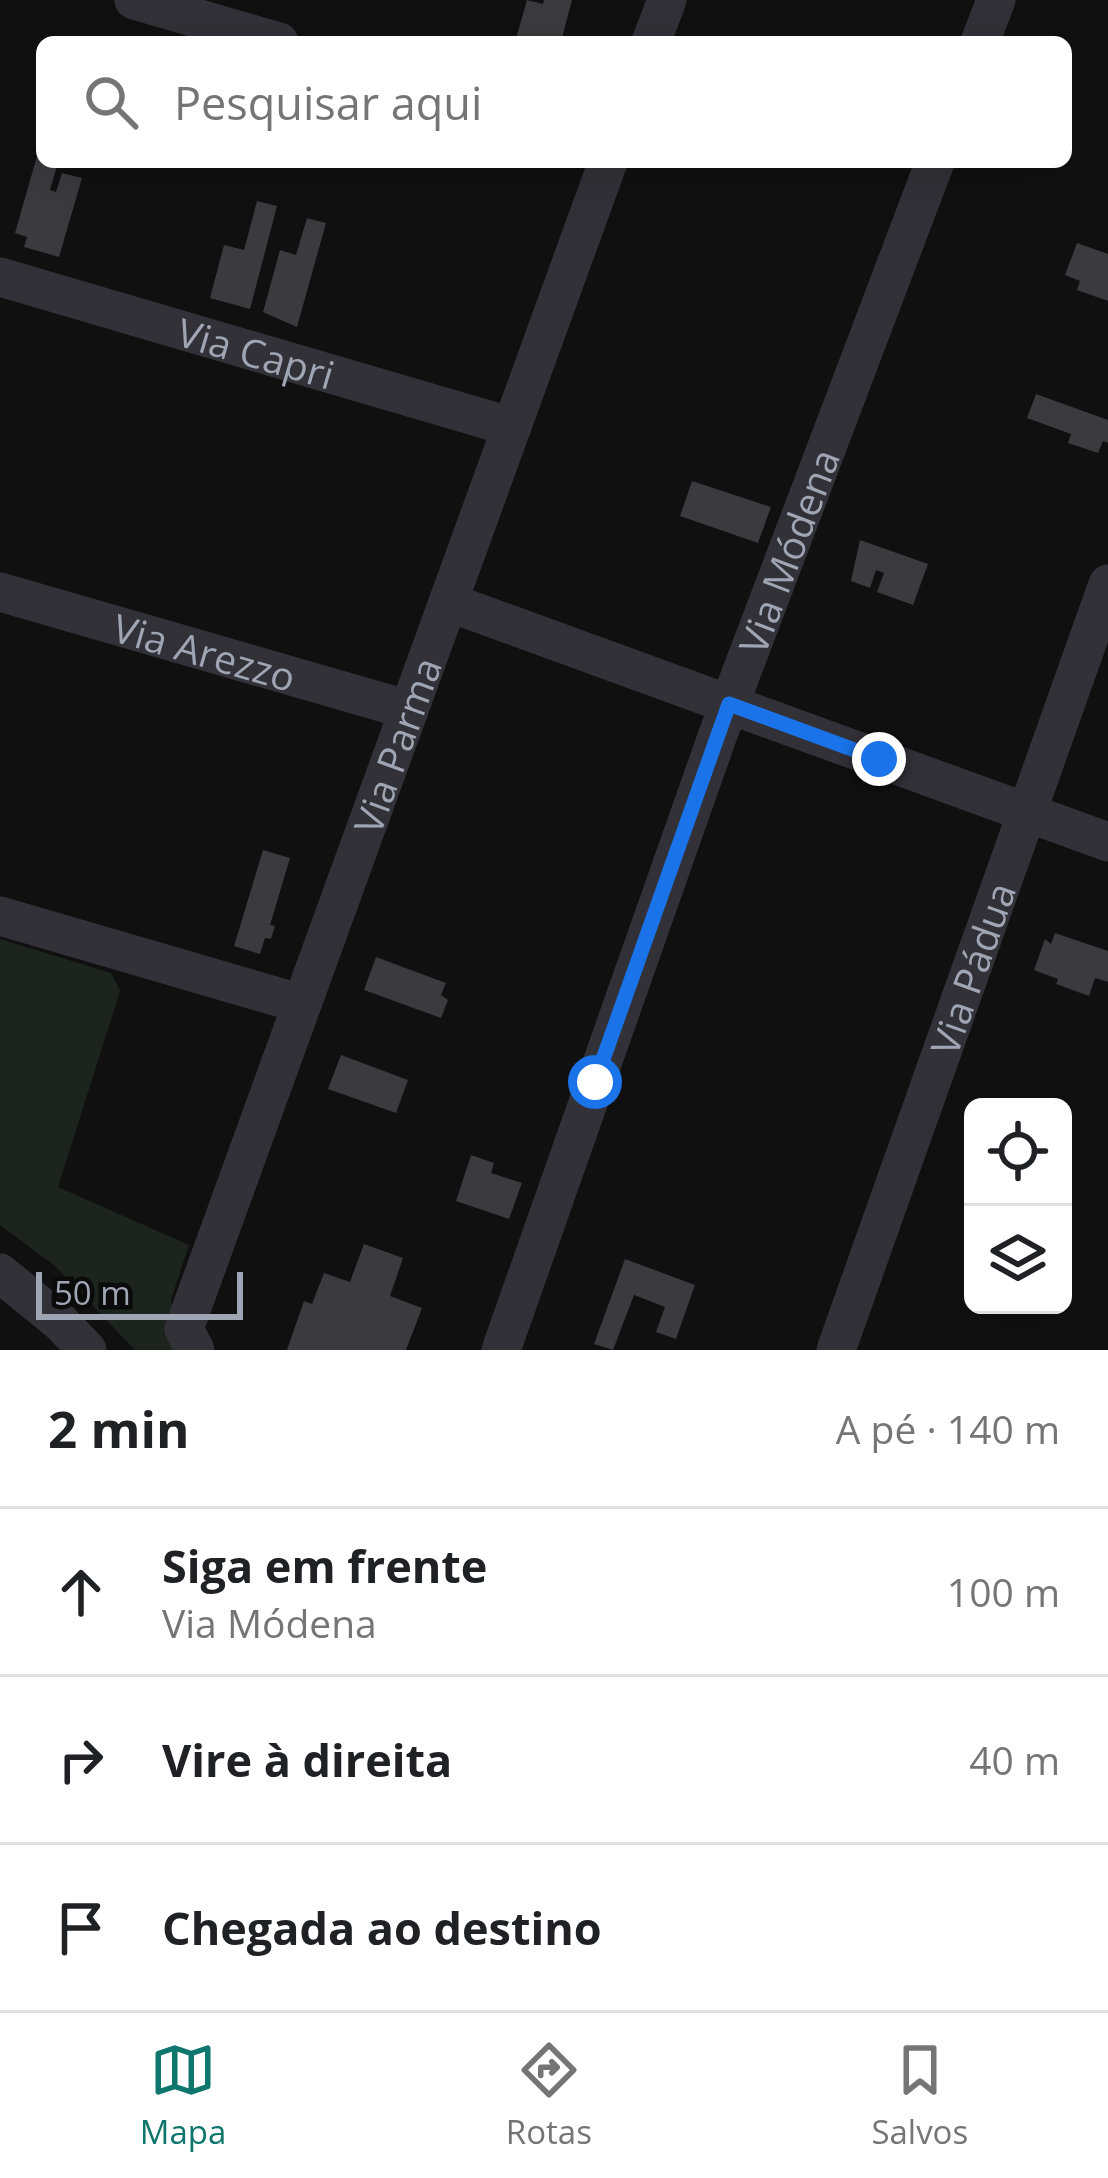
<!DOCTYPE html>
<html lang="pt">
<meta charset="utf-8">
<style>
body{margin:0;font-family:"Open Sans",sans-serif;background:#f6f6f6;color:#202124}
.controls{position:absolute;right:36px;bottom:36px;display:grid;overflow:hidden;border-radius:18px;box-shadow:0 12px 48px #0002}
.controls button{width:108px;height:108px;display:grid;place-items:center;padding:0;border:0;border-bottom:3px solid #e0e0e0;background:#fff;color:#202124;font:60px sans-serif}
.scale{position:absolute;left:36px;bottom:30px;width:207px;box-sizing:border-box;padding-left:12px;border:6px solid #a0a5b3;border-top:0;font-size:33px;line-height:42px;white-space:nowrap;color:#a0a5b3;-webkit-text-stroke:9px #0b0b0c;paint-order:stroke}
.stop{position:absolute;width:36px;height:36px;margin:-27px;border:9px solid #1a73e8;border-radius:50%;background:#fff}
.stop.end{background:#1a73e8;border-color:#fff;box-shadow:0 3px 12px #0008}
.list{margin:0;padding:0;list-style:none}
h2{display:flex;justify-content:space-between;align-items:center;height:156px;margin:0;padding:0 48px;font-size:51px}
h2 small{font-size:39px;font-weight:400;color:#757577}
.list li{display:grid;grid-template-columns:78px 1fr auto;gap:36px;align-items:center;box-sizing:border-box;height:168px;padding:0 48px;border-top:3px solid #e0e0e0}
.list b{display:block;font-size:45px;white-space:nowrap}
.list p{margin:0;font-size:39px;white-space:nowrap;color:#757577}
.list em{font-size:39px;font-style:normal;color:#757577}
.icon{flex:none;width:66px;height:66px;fill:none;stroke:currentColor;stroke-width:2;stroke-linecap:round;stroke-linejoin:round}
.map{position:relative;flex:none;width:1108px;height:1350px;overflow:hidden}
.search{position:absolute;background:#fff;box-shadow:0 12px 48px #0002;left:36px;right:36px;top:36px;height:132px;display:flex;align-items:center;gap:30px;box-sizing:border-box;padding:0 42px;border-radius:18px;color:#757577;font-size:45px}
.sheet{height:660px;background:#fff}
nav{display:flex;justify-content:space-around;align-items:center;box-sizing:border-box;height:168px;border-top:3px solid #e0e0e0;background:#fff;font-size:33px;color:#757577}
nav a{display:grid;justify-items:center;gap:6px}
nav .on{color:#0f766e}
.map>svg:first-child{display:block}
.green{fill:#1c241d}
.building{fill:#3a3a3f}
.lines{fill:none;stroke-linecap:round;stroke-linejoin:round}
.minor{stroke:#313137;stroke-width:39}
.route{stroke:#1a73e8;stroke-width:15}
.labels{text-anchor:middle;dominant-baseline:central;stroke-width:9;stroke-linejoin:round;paint-order:stroke}
.street-label{font-size:39px;fill:#a0a5b3;stroke:#0b0b0c}
</style>
<div class="map">
<svg width="1108" height="1350" viewBox="0 0 1108 1350">
<rect width="100%" height="100%" fill="#101011"/>
<polygon class="green" points="0,939 111,973 120,991 58,1187 189,1245 171,1300 176,1350 135,1350 55,1266 0,1225"/>
<g class="building">
<polygon points="527,0 543,4 544,0 572,0 561,42 515,42"/>
<polygon points="41,142 42,162 58,162 50,190 56,192 62,173 82,178 59,257 24,247 27,237 15,233"/>
<polygon points="257,201 277,206 250,309 210,298 224,245 244,250"/>
<polygon points="307,218 326,223 297,327 263,312 280,250 296,255"/>
<polygon points="1077,243 1108,254 1108,301 1077,290 1080,281 1065,275"/>
<polygon points="1036,394 1108,420 1108,443 1103,441 1098,453 1068,443 1071,434 1027,418"/>
<polygon points="692,481 771,507 758,543 680,516"/>
<polygon points="860,540 928,564 913,605 877,592 884,573 876,570 870,588 851,581"/>
<polygon points="263,850 290,858 270,925 275,926 271,939 265,938 260,954 234,946"/>
<polygon points="1055,933 1108,951 1108,982 1095,978 1089,996 1056,984 1058,979 1034,970 1045,939 1051,944"/>
<polygon points="376,957 446,983 441,995 448,1000 441,1018 364,990"/>
<polygon points="341,1055 408,1080 396,1113 328,1089"/>
<polygon points="471,1155 494,1163 491,1173 522,1183 509,1219 456,1201"/>
<polygon points="364,1244 403,1258 390,1296 422,1308 406,1350 287,1350 304,1301 312,1304 324,1273 350,1282"/>
<polygon points="625,1259 695,1285 676,1339 656,1332 665,1307 634,1295 613,1350 594,1344"/>
</g>
<g class="lines">
<g class="minor">
<polyline points="134,0 279,42"/>
<polyline points="651,42 667,0"/>
<polyline points="980,42 996,0"/>
<path id="s1" d="M0 277 512 427"/>
<path id="s2" d="M0 592 409 710"/>
<polyline points="448,602 1108,842"/>
<polyline points="0,916 302,1004"/>
<polyline points="0,1273 60,1322 87,1350"/>
<path id="s3" d="M195 1350 184 1329 608 162"/>
<path id="s4" d="M501 1350 717 737 935 162"/>
<path id="s5" d="M836 1350 1108 584"/>
</g>
</g>
<g class="lines">
<polyline class="route" points="595,1082 729,704 879,759"/>
</g>
<g class="labels">
<g class="street-label">
<text stroke="none"><textPath href="#s1" startOffset="267">Via Capri</textPath></text>
<text stroke="none"><textPath href="#s4" startOffset="849">Via Módena</textPath></text>
<text stroke="none"><textPath href="#s2" startOffset="213">Via Arezzo</textPath></text>
<text stroke="none"><textPath href="#s3" startOffset="645">Via Parma</textPath></text>
<text stroke="none"><textPath href="#s5" startOffset="405">Via Pádua</textPath></text>
</g>
</g>
</svg>
<div class="controls">
<button><svg class="icon" aria-label="locate" viewBox="0 0 24 24"><circle cx="12" cy="12" r="6"/><path d="M12 2v4M12 18v4M2 12h4M18 12h4"/></svg></button>
<button><svg class="icon" aria-label="layers" viewBox="0 0 24 24"><path d="M12 4l9 5-9 5-9-5zM3 14l9 5 9-5"/></svg></button>
</div>
<div class="scale">50 m</div>
<div class="stop" style="left:595px;top:1082px"></div>
<div class="stop end" style="left:879px;top:759px"></div>
<div class="search"><svg class="icon" aria-label="search" viewBox="0 0 24 24"><circle cx="10" cy="10" r="6"/><path d="M15 15l6 6"/></svg>Pesquisar aqui</div>
</div>
<section class="sheet">
<h2>2 min<small>A pé · 140 m</small></h2>
<ul class="list">
<li><svg class="icon" aria-label="ahead" viewBox="0 0 24 24"><path d="M12 20V5M6 11l6-6 6 6"/></svg><div><b>Siga em frente</b><p>Via Módena</p></div><em>100 m</em></li>
<li><svg class="icon" aria-label="right" viewBox="0 0 24 24"><path d="M7 20v-9h11M14 6l5 5-5 5"/></svg><div><b>Vire à direita</b></div><em>40 m</em></li>
<li><svg class="icon" aria-label="arrive" viewBox="0 0 24 24"><path d="M6 21V4h12l-3 4 3 4H6"/></svg><div><b>Chegada ao destino</b></div></li>
</ul>
</section>
<nav>
<a class="on"><svg class="icon" aria-label="map" viewBox="0 0 24 24"><path d="M3 6l6-2 6 2 6-2v14l-6 2-6-2-6 2zM9 4v14M15 6v14"/></svg>Mapa</a>
<a><svg class="icon" aria-label="directions" viewBox="0 0 24 24"><path d="M12 3l9 9-9 9-9-9zM9 14v-3h6M13 9l2 2-2 2"/></svg>Rotas</a>
<a><svg class="icon" aria-label="saved" viewBox="0 0 24 24"><path d="M7 4h10v16l-5-4-5 4z"/></svg>Salvos</a>
</nav>
